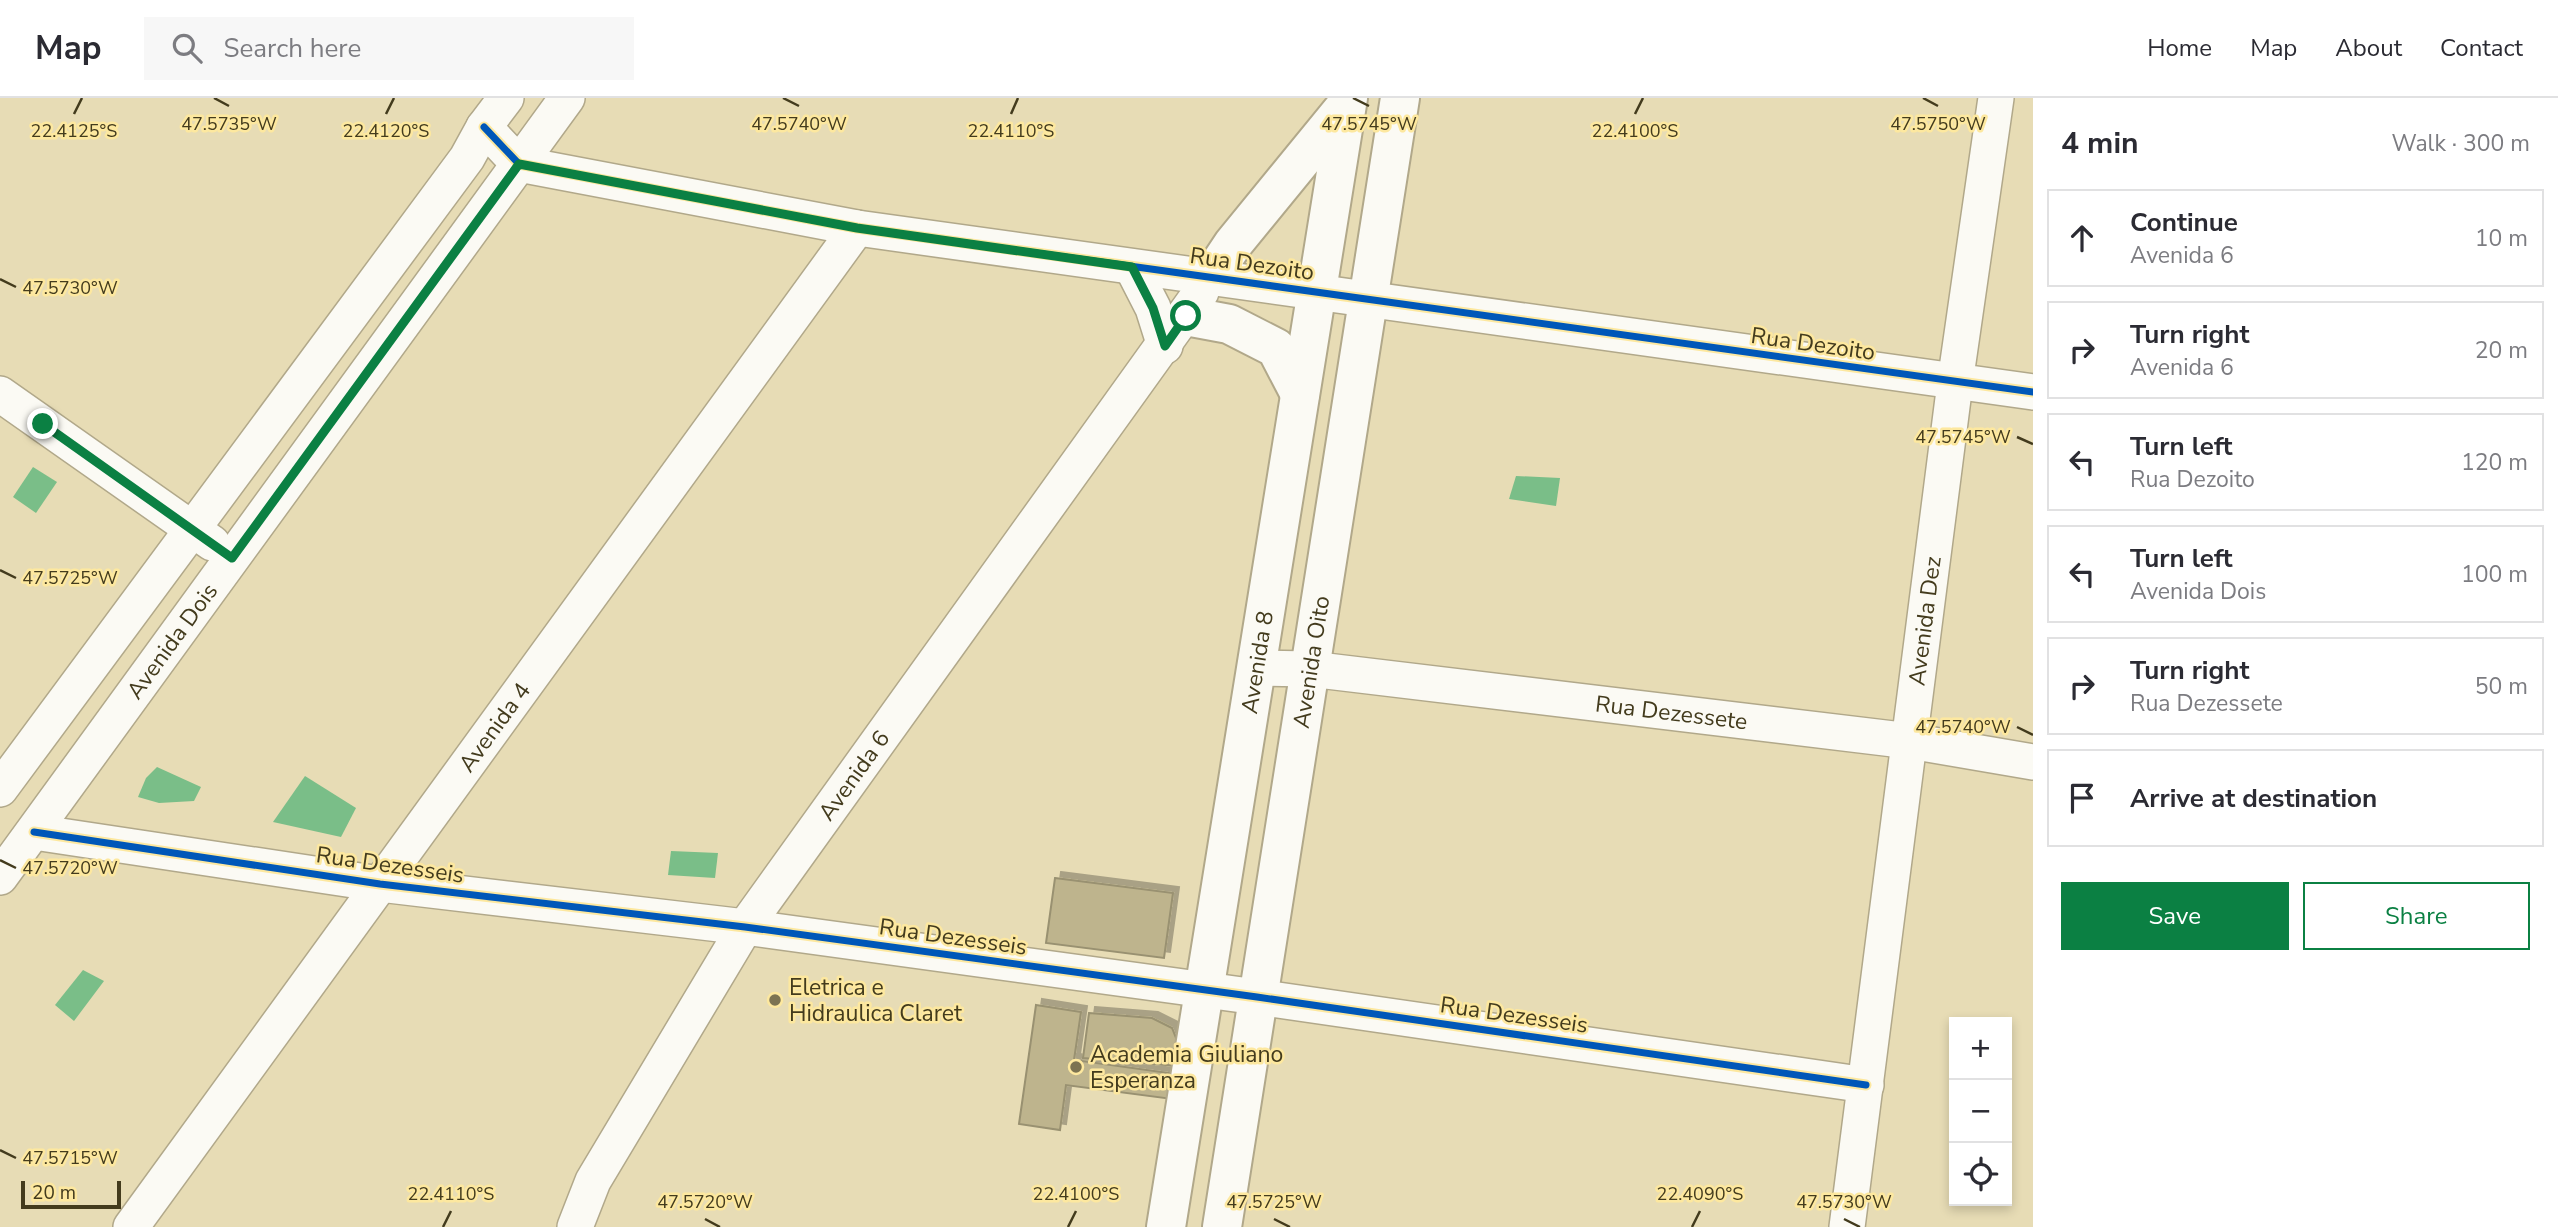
<!DOCTYPE html>
<meta charset="utf-8">
<style>
body{margin:0;font-family:"Nunito Sans",sans-serif;background:#f7f7f7;color:#2b2b33}
.controls{position:absolute;right:21px;bottom:21px;display:grid;overflow:hidden;border-radius:0px;box-shadow:0 4px 10px #0003}
.controls button{width:63px;height:63px;display:grid;place-items:center;padding:0;border:0;border-bottom:2px solid #e1e1e2;background:#fff;color:#2b2b33;font:35px sans-serif}
.scale{position:absolute;left:21px;bottom:18px;width:100px;box-sizing:border-box;padding-left:7px;border:4px solid #433b1d;border-top:0;font-size:19px;line-height:24px;white-space:nowrap;color:#433b1d;-webkit-text-stroke:5px #fde89f;paint-order:stroke}
.stop{position:absolute;width:21px;height:21px;margin:-16px;border:5px solid #0b8043;border-radius:50%;background:#fff}
.stop.end{background:#0b8043;border-color:#fff;box-shadow:0 2px 7px #0008}
.list{margin:0;padding:0;list-style:none}
h2{display:flex;justify-content:space-between;align-items:center;height:91px;margin:0;padding:0 28px;font-size:30px}
h2 small{font-size:23px;font-weight:400;color:#7c7c81}
.list li{display:grid;grid-template-columns:46px 1fr auto;gap:21px;align-items:center;box-sizing:border-box;height:98px;margin:0 14px 14px;padding:0 14px;border:2px solid #e1e1e2;border-radius:0px}
.list b{display:block;font-size:26px;white-space:nowrap}
.list p{margin:0;font-size:23px;white-space:nowrap;color:#7c7c81}
.list em{font-size:23px;font-style:normal;color:#7c7c81}
.actions{display:flex;gap:14px;padding:21px 28px}
.actions a{flex:1;padding:16px 0;border:2px solid #0b8043;border-radius:0px;text-align:center;font-size:24px;color:#0b8043}
.actions .main{background:#0b8043;color:#fff}
.icon{flex:none;width:38px;height:38px;fill:none;stroke:currentColor;stroke-width:2;stroke-linecap:round;stroke-linejoin:round}
.map{position:relative;flex:none;width:2033px;height:1129px;overflow:hidden}
header{display:flex;align-items:center;gap:42px;box-sizing:border-box;height:98px;padding:0 35px;background:#fff;border-bottom:2px solid #e1e1e2}
header strong{font-size:33px}
nav{display:flex;gap:38px;margin-inline-start:auto;font-size:24px}
.search{width:490px;height:63px;background:#f7f7f7;display:flex;align-items:center;gap:18px;box-sizing:border-box;padding:0 24px;border-radius:0px;color:#7c7c81;font-size:26px}
main{display:flex}
aside{flex:1;background:#fff}
.map>svg:first-child{display:block}
.water{fill:#7abe88}
.building{fill:#beb48d;stroke:#999171;stroke-width:2;filter:url(#shadow)}
.lines{fill:none;stroke-linecap:round;stroke-linejoin:round}
.minor-casing{stroke:#b1a88a;stroke-width:38}
.tertiary-casing{stroke:#b1a88a;stroke-width:42}
.minor{stroke:#fbfaf4;stroke-width:35}
.tertiary{stroke:#fbfaf4;stroke-width:38}
.cycleway-casing{stroke:#fde89f;stroke-width:11}
.cycleway{stroke:#0057b8;stroke-width:7}
.route{stroke:#0b8043;stroke-width:9}
.ticks{fill:none;stroke:#433b1d;stroke-width:2.5}
.poi-dot{fill:#7c7352;stroke:#fde89f;stroke-width:2.5}
.labels{text-anchor:middle;dominant-baseline:central;stroke-width:5;stroke-linejoin:round;paint-order:stroke}
.street-label{font-size:23px;fill:#433b1d;stroke:#fde89f}
.poi-label{font-size:23px;fill:#433b1d;stroke:#fde89f;text-anchor:start}
.ticks-label{font-size:18px;text-anchor:middle;fill:#433b1d;stroke:#fde89f;stroke-width:5;stroke-linejoin:round;paint-order:stroke}
</style>
<header>
<strong>Map</strong>
<div class="search"><svg class="icon" aria-label="search" viewBox="0 0 24 24"><circle cx="10" cy="10" r="6"/><path d="M15 15l6 6"/></svg>Search here</div>
<nav><a>Home</a><a>Map</a><a>About</a><a>Contact</a></nav>
</header>
<main>
<div class="map">
<svg width="2033" height="1129" viewBox="0 0 2033 1129">
<defs>
<filter id="shadow"><feDropShadow dx="6" dy="-6" stdDeviation="0" flood-color="#0004"/></filter>
</defs>
<rect width="100%" height="100%" fill="#e7dcb5"/>
<g class="water">
<polygon points="33,369 57,384 36,415 13,399"/>
<polygon points="1516,378 1560,380 1556,408 1509,401"/>
<polygon points="157,669 201,689 194,703 159,705 138,699 146,680"/>
<polygon points="305,678 356,710 341,739 273,724"/>
<polygon points="671,753 718,755 715,780 668,777"/>
<polygon points="83,872 104,883 74,923 55,907"/>
</g>
<g class="building">
<polygon points="1055,780 1173,795 1164,860 1046,845"/>
<polygon points="1036,907 1081,914 1074,962 1176,976 1172,1001 1066,987 1060,1032 1019,1026"/>
<polygon points="1089,915 1152,920 1172,930 1182,955 1178,968 1083,960"/>
</g>
<g class="lines">
<g class="minor-casing">
<g id="minor">
<polyline points="484,29 519,66 857,130 2033,294"/>
<polyline points="1132,169 1153,210 1165,248"/>
<polyline points="0,296 212,445"/>
<path id="s1" d="M1256 570 1310 571 1910 643 2033 664"/>
<polyline points="0,691 467,60 484,29 506,0"/>
<polyline points="34,734 380,786 745,829 1257,899 1866,987"/>
<path id="s2" d="M0 779 567 0"/>
<path id="s3" d="M131 1129 857 130"/>
<path id="s4" d="M575 1129 593 1083 745 829 1201 194"/>
<path id="s5" d="M1847 1129 1955 285 1996 0"/>
</g>
</g>
<g class="tertiary-casing">
<g id="tertiary">
<polyline points="1211,179 1233,146 1345,9"/>
<polyline points="1186,218 1229,226 1276,250 1300,296"/>
<path id="s6" d="M1166 1129 1348 0"/>
<path id="s7" d="M1222 1129 1400 0"/>
</g>
</g>
<use href="#minor" class="minor"/>
<use href="#tertiary" class="tertiary"/>
<g class="cycleway-casing">
<g id="cycleway">
<polyline points="484,29 519,66 857,130 2033,294"/>
<polyline points="34,734 380,786 745,829 1257,899 1866,987"/>
</g>
</g>
<use href="#cycleway" class="cycleway"/>
</g>
<g class="lines">
<polyline class="route" points="43,326 232,460 519,66 857,130 1132,169 1153,210 1165,248 1186,218"/>
</g>
<path class="ticks" d="M214 0 229 8M783 0 799 8M1353 0 1369 8M1923 0 1938 8M74 16 82 0M386 16 394 0M1011 16 1018 0M1635 16 1643 0M0 181 16 189M2017 339 2033 346M0 472 16 480M2017 629 2033 637M0 762 16 770M0 1052 16 1060M705 1121 720 1129M1274 1121 1290 1129M1844 1121 1860 1129M443 1129 451 1113M1068 1129 1076 1113M1692 1129 1700 1113"/>
<g class="poi-dot">
<circle cx="775" cy="902" r="7"/>
<circle cx="1076" cy="969" r="7"/>
</g>
<g class="labels">
<g class="street-label">
<text transform="translate(1252 166) rotate(8)">Rua Dezoito</text>
<text transform="translate(1813 246) rotate(8)">Rua Dezoito</text>
<text stroke="none"><textPath href="#s5" startOffset="611">Avenida Dez</textPath></text>
<text stroke="none"><textPath href="#s2" startOffset="292">Avenida Dois</textPath></text>
<text stroke="none"><textPath href="#s7" startOffset="572">Avenida Oito</textPath></text>
<text stroke="none"><textPath href="#s6" startOffset="572">Avenida 8</textPath></text>
<text stroke="none"><textPath href="#s1" startOffset="418">Rua Dezessete</textPath></text>
<text stroke="none"><textPath href="#s3" startOffset="618">Avenida 4</textPath></text>
<text stroke="none"><textPath href="#s4" startOffset="532">Avenida 6</textPath></text>
<text transform="translate(390 767) rotate(8)">Rua Dezesseis</text>
<text transform="translate(953 839) rotate(8)">Rua Dezesseis</text>
<text transform="translate(1514 917) rotate(8)">Rua Dezesseis</text>
</g>
<g class="poi-label">
<text x="789" y="889">Eletrica e<tspan x="789" dy="26">Hidraulica Claret</tspan></text>
<text x="1090" y="956">Academia Giuliano<tspan x="1090" dy="26">Esperanza</tspan></text>
</g>
</g>
<g class="ticks-label">
<text x="799" y="32">47.5740°W</text>
<text x="229" y="32">47.5735°W</text>
<text x="1369" y="32">47.5745°W</text>
<text x="1938" y="32">47.5750°W</text>
<text x="74" y="39">22.4125°S</text>
<text x="386" y="39">22.4120°S</text>
<text x="1011" y="39">22.4110°S</text>
<text x="1635" y="39">22.4100°S</text>
<text x="70" y="196">47.5730°W</text>
<text x="1963" y="345">47.5745°W</text>
<text x="70" y="486">47.5725°W</text>
<text x="1963" y="635">47.5740°W</text>
<text x="70" y="776">47.5720°W</text>
<text x="70" y="1066">47.5715°W</text>
<text x="451" y="1102">22.4110°S</text>
<text x="1076" y="1102">22.4100°S</text>
<text x="1700" y="1102">22.4090°S</text>
<text x="705" y="1110">47.5720°W</text>
<text x="1274" y="1110">47.5725°W</text>
<text x="1844" y="1110">47.5730°W</text>
</g>
</svg>
<div class="controls">
<button>+</button>
<button>−</button>
<button><svg class="icon" aria-label="locate" viewBox="0 0 24 24"><circle cx="12" cy="12" r="6"/><path d="M12 2v4M12 18v4M2 12h4M18 12h4"/></svg></button>
</div>
<div class="scale">20 m</div>
<div class="stop" style="left:1186px;top:218px"></div>
<div class="stop end" style="left:43px;top:326px"></div>
</div>
<aside>
<h2>4 min<small>Walk · 300 m</small></h2>
<ul class="list">
<li><svg class="icon" aria-label="ahead" viewBox="0 0 24 24"><path d="M12 20V5M6 11l6-6 6 6"/></svg><div><b>Continue</b><p>Avenida 6</p></div><em>10 m</em></li>
<li><svg class="icon" aria-label="right" viewBox="0 0 24 24"><path d="M7 20v-9h11M14 6l5 5-5 5"/></svg><div><b>Turn right</b><p>Avenida 6</p></div><em>20 m</em></li>
<li><svg class="icon" aria-label="left" viewBox="0 0 24 24"><path d="M17 20v-9H6M10 6l-5 5 5 5"/></svg><div><b>Turn left</b><p>Rua Dezoito</p></div><em>120 m</em></li>
<li><svg class="icon" aria-label="left" viewBox="0 0 24 24"><path d="M17 20v-9H6M10 6l-5 5 5 5"/></svg><div><b>Turn left</b><p>Avenida Dois</p></div><em>100 m</em></li>
<li><svg class="icon" aria-label="right" viewBox="0 0 24 24"><path d="M7 20v-9h11M14 6l5 5-5 5"/></svg><div><b>Turn right</b><p>Rua Dezessete</p></div><em>50 m</em></li>
<li><svg class="icon" aria-label="arrive" viewBox="0 0 24 24"><path d="M6 21V4h12l-3 4 3 4H6"/></svg><div><b>Arrive at destination</b></div></li>
</ul>
<div class="actions"><a class="main">Save</a><a>Share</a></div>
</aside>
</main>
